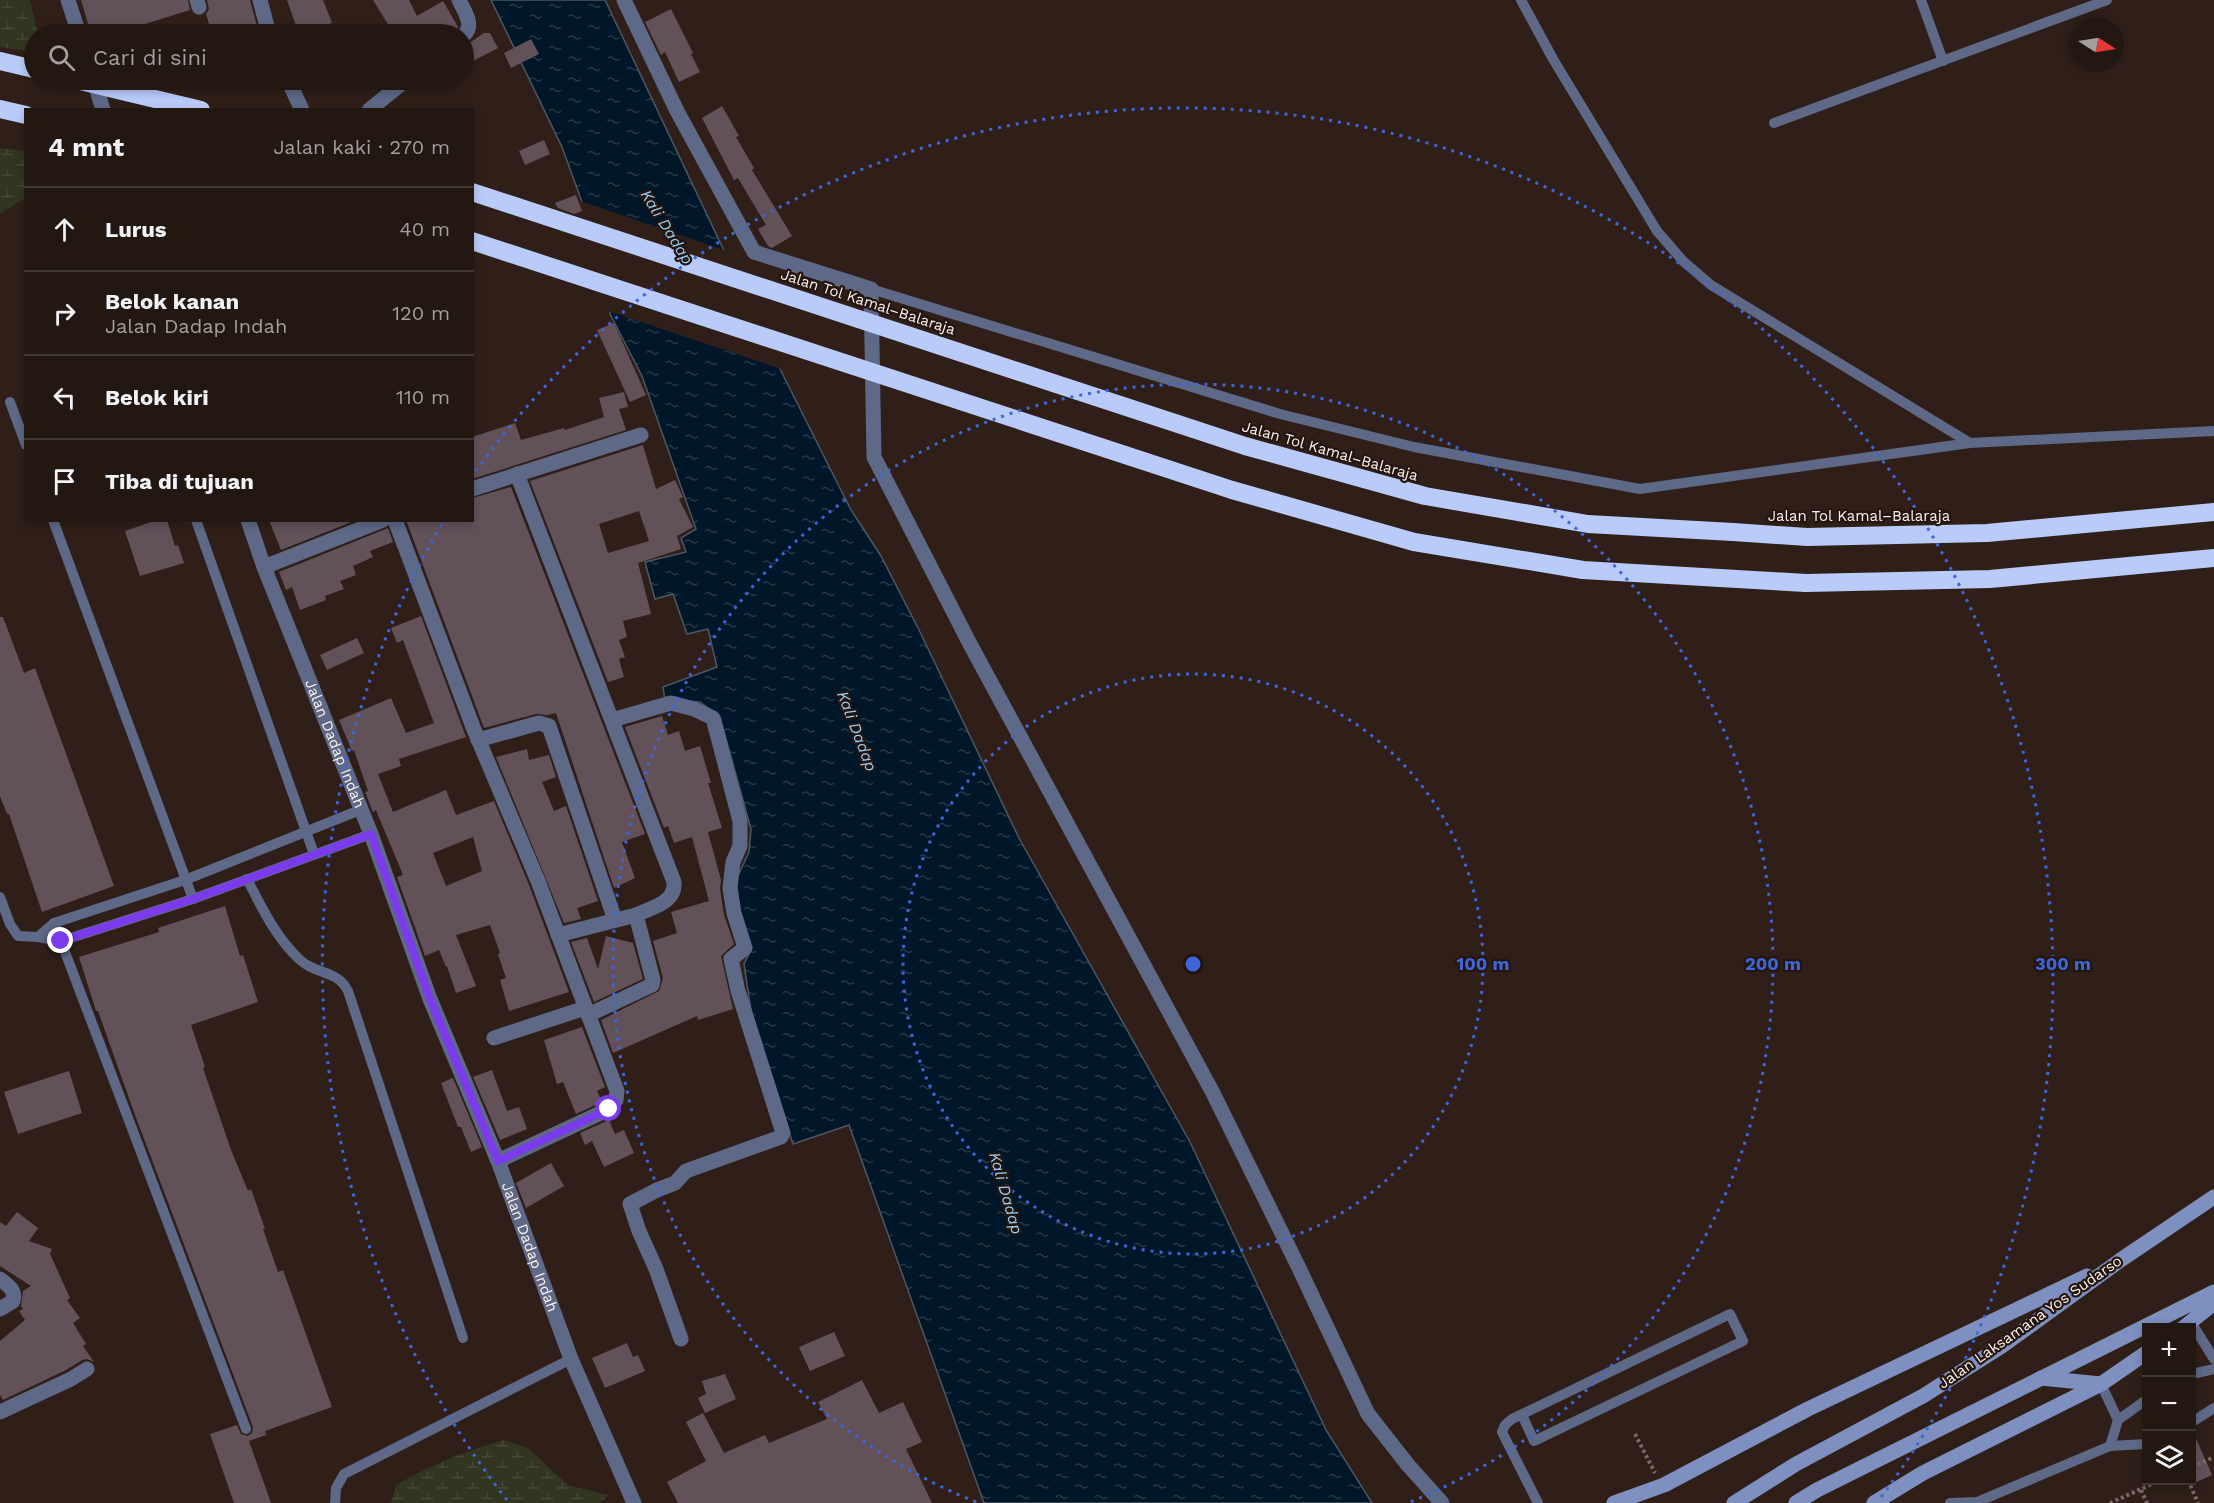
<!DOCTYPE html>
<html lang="id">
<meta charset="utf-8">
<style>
body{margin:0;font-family:"Work Sans",sans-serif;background:#2f2420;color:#f1f3f6}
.controls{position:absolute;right:18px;bottom:18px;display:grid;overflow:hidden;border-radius:0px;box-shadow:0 3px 9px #0003}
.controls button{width:54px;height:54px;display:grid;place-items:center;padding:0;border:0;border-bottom:2px solid #403632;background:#231712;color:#f1f3f6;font:30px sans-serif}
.compass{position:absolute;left:2070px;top:18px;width:54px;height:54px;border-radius:50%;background:#231712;box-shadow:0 3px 9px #0003;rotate:102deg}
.stop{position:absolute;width:18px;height:18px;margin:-14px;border:4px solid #7c3aed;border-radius:50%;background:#fff}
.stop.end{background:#7c3aed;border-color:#fff;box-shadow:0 2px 6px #0008}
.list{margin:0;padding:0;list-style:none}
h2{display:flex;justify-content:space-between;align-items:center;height:78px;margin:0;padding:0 24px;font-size:26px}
h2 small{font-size:20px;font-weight:400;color:#a39f9f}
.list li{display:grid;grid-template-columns:39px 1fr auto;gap:18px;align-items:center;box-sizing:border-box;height:84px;padding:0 24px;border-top:2px solid #403632}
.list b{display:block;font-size:22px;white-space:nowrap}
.list p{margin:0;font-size:20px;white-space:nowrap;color:#a39f9f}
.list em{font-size:20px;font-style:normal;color:#a39f9f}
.icon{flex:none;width:33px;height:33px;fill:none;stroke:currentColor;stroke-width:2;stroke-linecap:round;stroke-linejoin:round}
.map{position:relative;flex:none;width:2214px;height:1503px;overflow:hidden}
.search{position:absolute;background:#231712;box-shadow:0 3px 9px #0003;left:24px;top:24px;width:450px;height:66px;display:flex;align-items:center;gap:15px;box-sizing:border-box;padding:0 21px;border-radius:33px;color:#a39f9f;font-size:22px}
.panel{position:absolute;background:#231712;box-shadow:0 3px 9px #0003;left:24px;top:108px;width:450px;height:414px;border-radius:0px}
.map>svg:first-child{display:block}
.wetland{fill:url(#wetland-marsh)}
.water{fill:url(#water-ripples);stroke:#4c5864;stroke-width:1.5}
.pier{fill:#2f1f18}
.building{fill:#63515a;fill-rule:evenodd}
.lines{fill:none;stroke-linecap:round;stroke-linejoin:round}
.path{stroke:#786a64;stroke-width:4;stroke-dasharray:3 3;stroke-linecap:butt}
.service{stroke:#5d6987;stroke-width:10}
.minor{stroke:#5d6987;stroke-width:15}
.tertiary{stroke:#5d6987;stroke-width:15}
.secondary{stroke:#7d90c0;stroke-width:15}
.motorway{stroke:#b9ccf9;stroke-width:18}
.motorway-bridge{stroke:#b9ccf9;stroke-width:18}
.route{stroke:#7c3aed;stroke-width:8}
.ring{fill:none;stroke:#3e66db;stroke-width:3;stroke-dasharray:3 6}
.labels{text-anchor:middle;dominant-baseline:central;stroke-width:4.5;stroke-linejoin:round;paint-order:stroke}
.street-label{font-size:15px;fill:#fcf1ec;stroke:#24150e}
.water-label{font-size:16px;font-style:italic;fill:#98cef8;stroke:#24150e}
.centre{fill:#3e66db;stroke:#24150e;stroke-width:3}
.ring-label{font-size:18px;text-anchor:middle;font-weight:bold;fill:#3e66db;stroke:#24150e;stroke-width:4.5;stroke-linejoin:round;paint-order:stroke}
</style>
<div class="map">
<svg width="2214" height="1503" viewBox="0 0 2214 1503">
<defs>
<pattern id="wetland-marsh" width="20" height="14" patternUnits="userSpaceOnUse" patternTransform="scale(1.5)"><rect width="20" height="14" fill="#323520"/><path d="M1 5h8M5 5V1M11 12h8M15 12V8" fill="none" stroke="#464936"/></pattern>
<pattern id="water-ripples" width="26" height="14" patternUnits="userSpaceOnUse" patternTransform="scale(1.5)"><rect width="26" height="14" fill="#00172a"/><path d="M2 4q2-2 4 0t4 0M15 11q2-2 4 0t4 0" fill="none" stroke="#263949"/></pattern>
</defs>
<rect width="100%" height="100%" fill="#2f1f18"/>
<g class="wetland">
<polygon points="0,0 30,0 38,34 34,34 34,52 0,47"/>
<polygon points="0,148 25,151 26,197 0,214"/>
<path d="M504 1440 528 1448 568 1485 608 1495 600 1503H391L396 1485C431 1465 465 1451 504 1440Z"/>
</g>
<polygon class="water" points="491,0 605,0 784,377 851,510 881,556 920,632 1019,838 1190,1142 1326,1430 1372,1503 984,1503 849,1125 793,1144 752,1017 744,964 749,954 736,902 737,878 749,852 751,829 720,717 700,702 665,700 663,687 717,667 708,629 687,634 673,594 655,599 645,562 686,552 681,538 696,529 642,376 610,314 618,276 604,232 590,224 562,147"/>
<polygon class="pier" points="578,200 727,251 784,370 608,311 615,276 601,234 587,225"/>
<g class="building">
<polygon points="81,0 188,0 190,10 113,34 91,34"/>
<polygon points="207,0 250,0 259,34 212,34 206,14 209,9"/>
<polygon points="287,0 323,0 332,23 299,34"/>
<polygon points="373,0 409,0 417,16 443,1 458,27 454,34 394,34"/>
<polygon points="671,9 693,53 691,54 700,72 679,82 665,52 661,55 645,22"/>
<polygon points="484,33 490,33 498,48 469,63 464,54 464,45 468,44"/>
<polygon points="531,39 539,54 511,68 504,53"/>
<polygon points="722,106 739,136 736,137 754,168 752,170 792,236 772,248 768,246 758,229 766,225 738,178 734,180 702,118"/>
<polygon points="544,140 550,154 525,165 519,151"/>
<polygon points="576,195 582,211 574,214 558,208 555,203"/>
<polygon points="614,323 646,395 630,402 597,330"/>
<polygon points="624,392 628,407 619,409 626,430 472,479 472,437 515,423 521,440 564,428 565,430 604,417 599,398"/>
<path d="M643 445 656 489 675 480 683 497 679 499 693 527 677 536 681 549 638 563 651 614 623 621 627 637 619 640 625 657 619 659 624 677 608 682 530 481ZM639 511 649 541 608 553 599 524Z"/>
<polygon points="511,487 645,834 622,842 635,878 614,888 556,713 547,715 536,714 484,728 406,520 472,520 472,498"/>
<polygon points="157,520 167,520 175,546 178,545 184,563 140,576 125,531"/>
<polygon points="269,520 354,520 354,521 281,550"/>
<polygon points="388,528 393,542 370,551 373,557 353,566 356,575 340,581 344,589 325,596 326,600 300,610 292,587 286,590 279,572"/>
<path d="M421 616 466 737 399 759 401 766 378 774 393 812 446 790 456 815 494 801 529 885 569 992 509 1011 500 980 506 978 498 954 500 953 490 925 456 935 476 986 456 993 447 966 446 967 439 950 425 956 397 877 403 875 376 810 373 812 365 792 368 791 354 750 352 751 339 720 391 698 406 733 434 723 403 640 397 643 391 628ZM473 837 482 871 446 886 433 853Z"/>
<polygon points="0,617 3,617 24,673 35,668 114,886 42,912 9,814 7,814 0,796"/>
<polygon points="357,638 364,653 327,670 320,655"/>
<polygon points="662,716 668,735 679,731 685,751 700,746 711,783 708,783 722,828 708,832 721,880 720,889 724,915 734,944 721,956 733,1009 698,1020 697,1016 613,1053 601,1020 659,991 663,978 653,941 677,933 671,912 709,901 692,837 674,843 668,826 664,828 625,727"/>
<polygon points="527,749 529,760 549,755 556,777 542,782 554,811 566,806 598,901 577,908 581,919 564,923 496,757"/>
<polygon points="225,906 240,956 243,955 258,1002 191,1025 205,1067 203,1068 231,1150 248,1191 251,1189 265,1229 263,1229 278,1272 283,1270 332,1407 265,1431 266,1435 249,1441 271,1503 234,1503 210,1434 237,1425 241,1434 248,1436 252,1433 253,1427 135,1115 98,1011 96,1011 79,957 159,932 158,928"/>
<polygon points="606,936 633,943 643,979 594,1002 571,942 587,938 598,969"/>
<polygon points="582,1027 605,1087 597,1091 602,1102 576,1114 563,1082 557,1084 544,1040"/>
<polygon points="492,1070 507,1111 519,1107 527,1129 500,1140 473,1077"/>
<polygon points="69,1071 82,1113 18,1134 4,1092"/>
<polygon points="453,1078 482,1147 471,1152 461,1127 458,1127 441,1083"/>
<polygon points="609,1120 615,1134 624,1130 634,1153 604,1167 592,1141 585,1145 580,1133"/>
<polygon points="551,1163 564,1186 526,1208 516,1183"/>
<polygon points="17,1212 38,1228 29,1241 52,1249 50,1254 70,1298 67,1300 80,1318 73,1323 86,1344 83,1346 94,1362 87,1359 82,1360 66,1370 3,1400 0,1395 0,1341 25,1320 19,1311 23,1309 21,1306 23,1291 31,1286 0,1266 0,1222 6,1226"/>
<polygon points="834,1332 845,1356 810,1371 799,1347"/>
<polygon points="627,1343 633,1357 638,1355 645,1371 605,1388 592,1358"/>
<polygon points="725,1374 736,1399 705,1413 698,1398 706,1394 702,1381"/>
<polygon points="862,1380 879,1413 903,1402 922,1442 906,1449 932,1503 678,1503 667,1482 706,1461 686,1422 703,1413 724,1453 765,1435 769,1443 827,1419 818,1402"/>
<polygon points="2192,1429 2212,1475 2192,1484"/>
</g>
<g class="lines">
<g class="path">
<polyline points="1635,1434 1655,1473"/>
<polyline points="2192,1467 2214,1457"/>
<polyline points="2188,1480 2198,1503"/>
<polyline points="2141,1490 2147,1503"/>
<polyline points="2110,1503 2161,1480"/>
</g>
<g class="service">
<polyline points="1521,0 1553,59 1657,231 1683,261 1711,285 1970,443"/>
<polyline points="1921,0 1943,61"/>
<polyline points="1774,123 2107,0"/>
<polyline points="871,289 1280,414 1414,447 1640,489 1970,443 2214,431"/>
<polyline points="10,402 26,445"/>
<polyline points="53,520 193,899"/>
<polyline points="196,520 314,854"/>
<path d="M247 879C262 908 275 936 299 959 315 975 337 969 348 991L463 1338"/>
<polyline points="0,897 10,924 18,936 38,937 61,941 193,899 371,834"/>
<polyline points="54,923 246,1429"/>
<polyline points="38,937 54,923 185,880 360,810"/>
<polyline points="2191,1322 2214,1359"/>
<polyline points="2192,1374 2214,1369"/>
<polyline points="2101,1384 2118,1420"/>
<polyline points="1522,1415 1534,1441 1743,1341 1730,1314 1512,1419 1505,1425 1502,1432 1538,1503"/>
<polyline points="2192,1422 2214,1408"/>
<polyline points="2110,1446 2118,1420 2146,1400"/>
<polyline points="335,1503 336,1488 344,1474 571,1359"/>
<polyline points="1950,1503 1977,1502 2110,1446 2146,1444"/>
</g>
<g class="minor">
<polyline points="68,0 79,34"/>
<polyline points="197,0 199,7"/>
<polyline points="260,0 269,34"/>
<path d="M459 0C464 11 475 25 464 35"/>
<polyline points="94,80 103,110"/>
<polyline points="288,80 302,110"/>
<polyline points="369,110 406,80"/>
<path d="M517 474 674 882C676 903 652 907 636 915"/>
<polyline points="472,489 641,435"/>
<path id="s1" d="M248 520 264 567 371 834 430 999 498 1161 571 1359 634 1503"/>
<polyline points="395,520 473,727 538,881 617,1091 616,1100 609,1109 498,1161"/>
<polyline points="264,567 383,520"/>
<polyline points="612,720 671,703 694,709 713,718 740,821 740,846 733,862 730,888 734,913 745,948 731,959 738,991 783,1133 781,1137 686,1171 675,1183 657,1190 630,1204 639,1231 656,1269 681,1339"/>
<polyline points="478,740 539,723 549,726 615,920"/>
<polyline points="558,935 636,915 653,980 652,985 588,1015"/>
<polyline points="494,1038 585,1008"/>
<path d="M0 1279C8 1285 16 1290 13 1301L0 1309"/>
<polyline points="0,1412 71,1379 87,1369"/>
</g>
<polyline class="tertiary" points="624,0 677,111 754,252 871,289 874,457 970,644 1213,1093 1298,1266 1368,1414 1408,1465 1442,1503"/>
<g class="secondary">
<polyline points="2183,1328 2214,1303"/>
<polyline points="2041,1378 2101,1384"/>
<polyline points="1614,1503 1664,1485 1808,1409 2087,1276"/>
<polyline points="1734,1503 1796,1464 1923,1396 2002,1346 2122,1259 2214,1197"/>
<polyline points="1796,1503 1817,1490 2214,1292"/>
<polyline points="1874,1503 1923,1473 2101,1384 2146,1353"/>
</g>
<g class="motorway">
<polyline points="0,61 34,69"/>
<polyline points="0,109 26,115"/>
<polyline points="1733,532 1807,537 1987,533 2214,512"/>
<polyline points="1806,583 1990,579 2214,558"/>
</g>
<g class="motorway-bridge">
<polyline points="76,80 201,110"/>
<polyline points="472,192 1245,446 1425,496 1588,524 1733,532"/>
<polyline points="472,241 1232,490 1414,542 1583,570 1806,583"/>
</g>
</g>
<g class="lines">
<polyline class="route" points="61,941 193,899 371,834 430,999 498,1161 609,1109"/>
</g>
<g class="ring">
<circle cx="1193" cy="964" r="290"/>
<path d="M976 1502A580 580 0 1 1 1410 1502"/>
<path d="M507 1500A870 870 0 0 1 443 522M476 471A870 870 0 1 1 1879 1500"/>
</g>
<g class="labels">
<g class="street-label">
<text transform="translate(868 302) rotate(18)">Jalan Tol Kamal–Balaraja</text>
<text transform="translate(1330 451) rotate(16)">Jalan Tol Kamal–Balaraja</text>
<text x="1859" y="516">Jalan Tol Kamal–Balaraja</text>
<text stroke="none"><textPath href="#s1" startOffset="240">Jalan Dadap Indah</textPath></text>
<text stroke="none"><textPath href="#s1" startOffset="780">Jalan Dadap Indah</textPath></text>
<text transform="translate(2030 1322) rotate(-35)">Jalan Laksamana Yos Sudarso</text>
</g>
<g class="water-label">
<text transform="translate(667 227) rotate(58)">Kali Dadap</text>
<text transform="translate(857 731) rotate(69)">Kali Dadap</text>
<text transform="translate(1006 1193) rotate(74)">Kali Dadap</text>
</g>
</g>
<circle cx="1193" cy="964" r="9" class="centre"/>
<g class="ring-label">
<text x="1483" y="970">100 m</text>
<text x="1773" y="970">200 m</text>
<text x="2063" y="970">300 m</text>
</g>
</svg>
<div class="controls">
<button>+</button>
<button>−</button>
<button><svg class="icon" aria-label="layers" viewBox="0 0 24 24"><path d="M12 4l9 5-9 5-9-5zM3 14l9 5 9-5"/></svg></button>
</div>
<svg class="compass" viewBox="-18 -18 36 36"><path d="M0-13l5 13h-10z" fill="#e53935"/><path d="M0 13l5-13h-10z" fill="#a39f9f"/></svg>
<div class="stop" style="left:609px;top:1109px"></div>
<div class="stop end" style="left:61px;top:941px"></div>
<div class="search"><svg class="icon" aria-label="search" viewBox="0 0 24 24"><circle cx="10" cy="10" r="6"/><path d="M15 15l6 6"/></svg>Cari di sini</div>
<section class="panel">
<h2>4 mnt<small>Jalan kaki · 270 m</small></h2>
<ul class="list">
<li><svg class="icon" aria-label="ahead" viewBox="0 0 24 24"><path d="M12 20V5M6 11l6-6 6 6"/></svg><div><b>Lurus</b></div><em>40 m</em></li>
<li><svg class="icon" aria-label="right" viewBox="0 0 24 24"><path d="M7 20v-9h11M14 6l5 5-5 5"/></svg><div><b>Belok kanan</b><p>Jalan Dadap Indah</p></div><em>120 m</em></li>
<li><svg class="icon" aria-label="left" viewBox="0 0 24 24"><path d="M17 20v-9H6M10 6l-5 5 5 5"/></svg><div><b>Belok kiri</b></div><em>110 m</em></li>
<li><svg class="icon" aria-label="arrive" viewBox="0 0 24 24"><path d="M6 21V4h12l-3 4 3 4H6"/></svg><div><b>Tiba di tujuan</b></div></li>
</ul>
</section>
</div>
